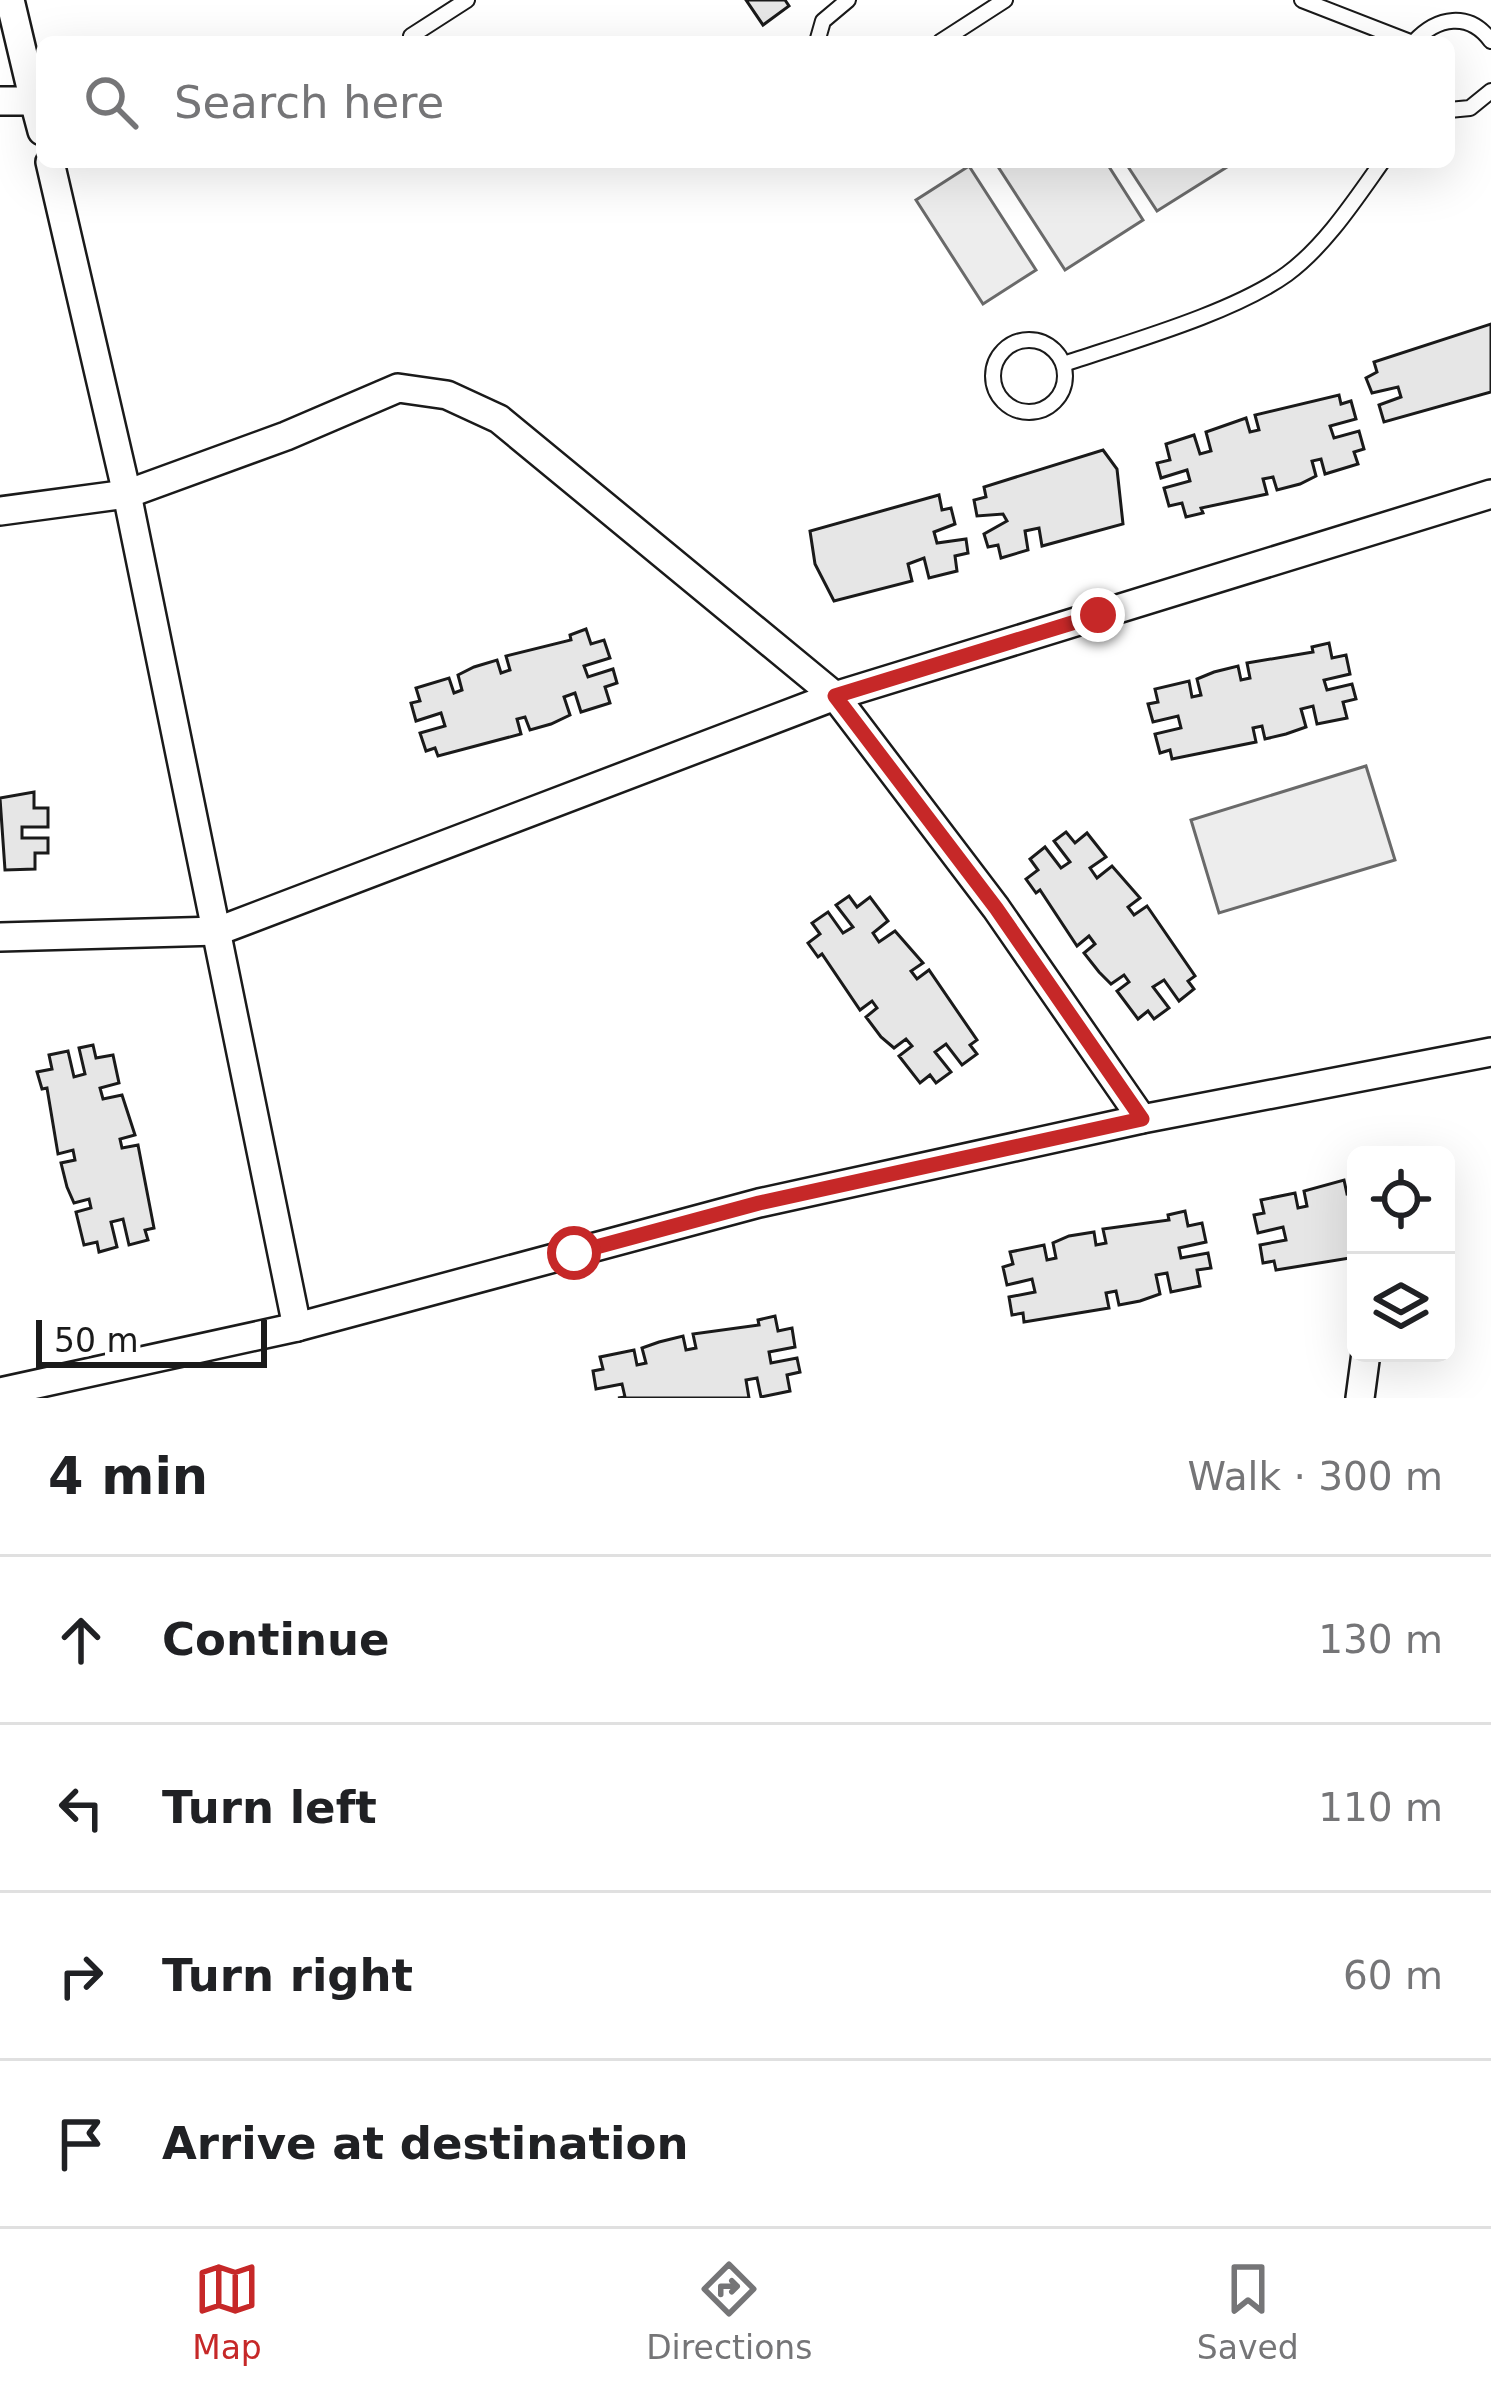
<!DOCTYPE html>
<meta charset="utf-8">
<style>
body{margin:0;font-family:"DejaVu Sans",sans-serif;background:#f6f6f6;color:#202124}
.controls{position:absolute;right:36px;bottom:36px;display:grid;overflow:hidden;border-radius:18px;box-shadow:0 12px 48px #0002}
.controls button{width:108px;height:108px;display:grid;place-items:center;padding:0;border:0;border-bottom:3px solid #e0e0e0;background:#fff;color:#202124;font:60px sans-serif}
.scale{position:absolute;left:36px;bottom:30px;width:231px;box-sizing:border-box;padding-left:12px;border:6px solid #1a1a1a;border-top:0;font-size:33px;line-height:42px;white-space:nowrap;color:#1a1a1a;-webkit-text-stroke:9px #fff;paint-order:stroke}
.stop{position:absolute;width:36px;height:36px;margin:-27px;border:9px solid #c62828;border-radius:50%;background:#fff}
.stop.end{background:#c62828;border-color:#fff;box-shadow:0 3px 12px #0008}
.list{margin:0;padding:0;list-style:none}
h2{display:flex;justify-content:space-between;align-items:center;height:156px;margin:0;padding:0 48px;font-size:51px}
h2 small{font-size:39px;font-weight:400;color:#757577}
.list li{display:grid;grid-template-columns:78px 1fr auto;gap:36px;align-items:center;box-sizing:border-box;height:168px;padding:0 48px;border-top:3px solid #e0e0e0}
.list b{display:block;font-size:45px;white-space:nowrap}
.list em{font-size:39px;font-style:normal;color:#757577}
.icon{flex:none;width:66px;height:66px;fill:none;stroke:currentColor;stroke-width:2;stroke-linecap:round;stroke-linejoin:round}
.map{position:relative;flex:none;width:1491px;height:1398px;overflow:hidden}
.search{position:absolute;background:#fff;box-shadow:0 12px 48px #0002;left:36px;right:36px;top:36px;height:132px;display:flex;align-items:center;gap:30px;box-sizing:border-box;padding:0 42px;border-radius:18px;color:#757577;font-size:45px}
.sheet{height:828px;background:#fff}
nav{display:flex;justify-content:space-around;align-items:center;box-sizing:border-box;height:168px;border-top:3px solid #e0e0e0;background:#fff;font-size:33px;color:#757577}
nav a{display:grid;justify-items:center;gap:6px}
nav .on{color:#c62828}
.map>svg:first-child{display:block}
.built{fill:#ededed;stroke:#6a6a6a;stroke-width:3}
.building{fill:#e6e6e6;stroke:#1a1a1a;stroke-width:3}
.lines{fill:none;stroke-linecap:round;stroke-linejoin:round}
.service-casing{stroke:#1a1a1a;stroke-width:18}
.minor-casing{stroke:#1a1a1a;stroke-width:32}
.service{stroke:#fff;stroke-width:14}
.minor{stroke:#fff;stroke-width:27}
.route{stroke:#c62828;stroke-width:15}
</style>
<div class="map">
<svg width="1491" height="1398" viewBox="0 0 1491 1398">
<rect width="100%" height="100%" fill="#fff"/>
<g class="built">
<polygon points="995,162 1106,162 1143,220 1065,270"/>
<polygon points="1125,162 1235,162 1157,211"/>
<polygon points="969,166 1036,270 983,304 916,200"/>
<polygon points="1366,766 1395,860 1219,913 1191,820"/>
</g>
<g class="building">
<polygon points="746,0 785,0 789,6 763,25"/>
<polygon points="1491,324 1491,392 1384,422 1379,405 1401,397 1398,387 1372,393 1366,378 1377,372 1374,362"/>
<polygon points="1339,395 1341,404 1351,401 1356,419 1330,426 1334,438 1359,431 1364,449 1354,452 1358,464 1325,474 1321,459 1312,461 1316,476 1300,484 1277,490 1273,477 1263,479 1267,494 1201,508 1203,513 1186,517 1182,503 1169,506 1164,488 1190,481 1187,470 1161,478 1157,463 1170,460 1166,444 1194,435 1200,454 1211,451 1206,432 1246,418 1250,432 1259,430 1255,415"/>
<polygon points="1103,450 1117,469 1123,524 1042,546 1039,528 1025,531 1028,550 1001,558 998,545 988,547 984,534 1007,521 1003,514 977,516 974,500 986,497 984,487"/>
<polygon points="939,495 942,510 951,508 955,524 934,532 937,543 966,539 968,553 955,556 957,571 929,578 924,558 908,564 912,581 834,601 815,564 810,531"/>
<polygon points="586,629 591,644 604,640 610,658 584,666 588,677 613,669 617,683 605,687 610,703 581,712 575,693 564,697 570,715 551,724 530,730 525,717 517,719 521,734 438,756 435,748 426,751 420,733 445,726 441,713 416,721 411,703 420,701 416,688 449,678 454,693 462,690 458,675 474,667 497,660 501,673 510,670 506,656 571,640 570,635"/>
<polygon points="1329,643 1332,658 1346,655 1350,674 1324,680 1327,690 1352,684 1356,699 1343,702 1347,718 1317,724 1313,706 1301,709 1306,727 1286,734 1265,739 1262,726 1253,728 1256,742 1172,759 1170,750 1160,753 1155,734 1181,728 1178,716 1153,722 1148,704 1158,702 1155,689 1189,681 1192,697 1201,695 1197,679 1214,672 1238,666 1241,680 1250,678 1247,663 1313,652 1312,647"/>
<polygon points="34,792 34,808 48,808 48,827 22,827 22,838 48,838 48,853 35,853 35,869 5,870 0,798"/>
<polygon points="1066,832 1075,843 1087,833 1106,857 1090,868 1097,878 1112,866 1140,898 1128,907 1134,915 1147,906 1195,976 1188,981 1194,989 1179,1001 1164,980 1153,987 1169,1008 1154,1019 1148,1011 1138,1019 1117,991 1129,982 1124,975 1111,984 1099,972 1084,953 1095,944 1089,936 1077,946 1040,890 1036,893 1026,879 1038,870 1030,859 1045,847 1061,868 1070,862 1054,841"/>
<polygon points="849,896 857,907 870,897 888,921 873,933 879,942 895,931 923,963 911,971 917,979 929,970 977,1040 970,1045 977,1054 962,1065 946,1044 935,1052 951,1072 936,1083 930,1075 920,1083 899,1056 912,1046 906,1039 894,1048 881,1037 866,1017 877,1008 872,1001 860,1010 822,954 818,957 808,943 820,934 812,923 828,912 843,933 853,927 836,905"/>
<polygon points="93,1045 96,1058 113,1055 119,1083 100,1088 103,1099 122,1095 135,1135 120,1139 122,1148 138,1145 154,1228 145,1230 148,1240 129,1245 123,1219 111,1222 117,1247 99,1252 97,1242 84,1245 76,1212 91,1208 89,1199 74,1203 67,1187 61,1163 75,1160 73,1150 58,1154 47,1088 42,1089 37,1072 52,1069 49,1055 68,1051 74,1077 85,1074 79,1048"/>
<polygon points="1344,1180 1347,1194 1356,1192 1356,1257 1276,1270 1274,1261 1263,1263 1260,1245 1286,1240 1283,1227 1258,1233 1254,1215 1264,1213 1261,1200 1295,1193 1298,1208 1307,1206 1304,1191"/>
<polygon points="1185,1211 1188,1226 1202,1223 1206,1242 1179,1248 1181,1258 1208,1253 1211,1268 1197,1270 1200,1286 1171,1292 1167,1273 1156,1275 1160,1294 1140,1301 1119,1305 1116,1291 1106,1293 1109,1308 1024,1322 1023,1313 1012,1315 1009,1297 1035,1292 1032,1279 1007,1285 1003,1267 1013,1264 1010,1252 1044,1245 1047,1260 1056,1258 1053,1243 1069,1236 1094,1232 1096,1245 1106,1243 1103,1229 1169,1220 1168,1215"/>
<polygon points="775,1316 778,1331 792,1328 795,1347 769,1352 771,1363 797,1358 800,1372 787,1375 790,1391 761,1397 757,1378 746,1380 749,1398 618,1398 625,1397 622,1384 596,1389 593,1371 603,1369 600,1357 634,1350 637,1365 646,1363 642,1348 659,1342 683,1336 686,1350 696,1348 693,1334 759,1325 758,1320"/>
</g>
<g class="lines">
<g class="service-casing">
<g id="service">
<polyline points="1302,0 1410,42"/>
<polyline points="411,36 467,0"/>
<polyline points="817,42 823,21 848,0"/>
<polyline points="940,42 1005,0"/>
<path d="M1414 42C1437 17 1469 11 1491 41"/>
<polyline points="1449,110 1470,108 1491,91"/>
<circle cx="1029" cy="376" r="36"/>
<path d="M1064 364C1129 342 1233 313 1287 274 1325 246 1355 200 1382 162"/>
</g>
</g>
<g class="minor-casing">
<g id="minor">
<polyline points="10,0 34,101"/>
<polyline points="0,101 34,101 42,131"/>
<polyline points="50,162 127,494 297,1327"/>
<polyline points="0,511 127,494 286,436 398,388 447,395 499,419 835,696 996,908 1142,1119"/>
<polyline points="0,937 218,931 835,696 1491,494"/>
<polyline points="0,1392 297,1327 759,1203 1142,1119 1491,1052"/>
<polyline points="1360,1398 1366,1353"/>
</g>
</g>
<use href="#service" class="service"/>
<use href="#minor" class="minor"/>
</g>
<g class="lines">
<polyline class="route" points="574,1253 759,1203 1142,1119 996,908 835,696 1098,615"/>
</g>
</svg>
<div class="controls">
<button><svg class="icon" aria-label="locate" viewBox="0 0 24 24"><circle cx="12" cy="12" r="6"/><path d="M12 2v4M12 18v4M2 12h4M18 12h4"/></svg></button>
<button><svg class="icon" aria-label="layers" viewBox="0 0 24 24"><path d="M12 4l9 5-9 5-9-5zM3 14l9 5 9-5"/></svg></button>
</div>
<div class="scale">50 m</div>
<div class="stop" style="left:574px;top:1253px"></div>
<div class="stop end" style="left:1098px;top:615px"></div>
<div class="search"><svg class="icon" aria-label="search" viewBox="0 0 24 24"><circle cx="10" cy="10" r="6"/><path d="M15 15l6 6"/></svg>Search here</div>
</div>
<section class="sheet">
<h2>4 min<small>Walk · 300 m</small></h2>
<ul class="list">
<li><svg class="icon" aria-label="ahead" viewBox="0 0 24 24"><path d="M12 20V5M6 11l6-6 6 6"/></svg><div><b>Continue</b></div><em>130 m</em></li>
<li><svg class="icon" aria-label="left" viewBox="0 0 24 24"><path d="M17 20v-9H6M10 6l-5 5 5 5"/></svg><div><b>Turn left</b></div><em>110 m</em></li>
<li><svg class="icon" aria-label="right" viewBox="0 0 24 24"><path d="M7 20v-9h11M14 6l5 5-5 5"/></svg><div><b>Turn right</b></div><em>60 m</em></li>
<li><svg class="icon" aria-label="arrive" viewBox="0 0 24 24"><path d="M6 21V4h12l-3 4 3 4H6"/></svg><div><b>Arrive at destination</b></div></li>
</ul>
</section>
<nav>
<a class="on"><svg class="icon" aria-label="map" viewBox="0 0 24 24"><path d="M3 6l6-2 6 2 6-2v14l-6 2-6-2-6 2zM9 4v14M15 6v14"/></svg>Map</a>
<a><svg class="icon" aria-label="directions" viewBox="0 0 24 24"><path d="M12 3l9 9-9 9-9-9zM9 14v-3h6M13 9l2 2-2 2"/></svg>Directions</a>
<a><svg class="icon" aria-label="saved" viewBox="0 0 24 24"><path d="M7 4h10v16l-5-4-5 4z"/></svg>Saved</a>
</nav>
